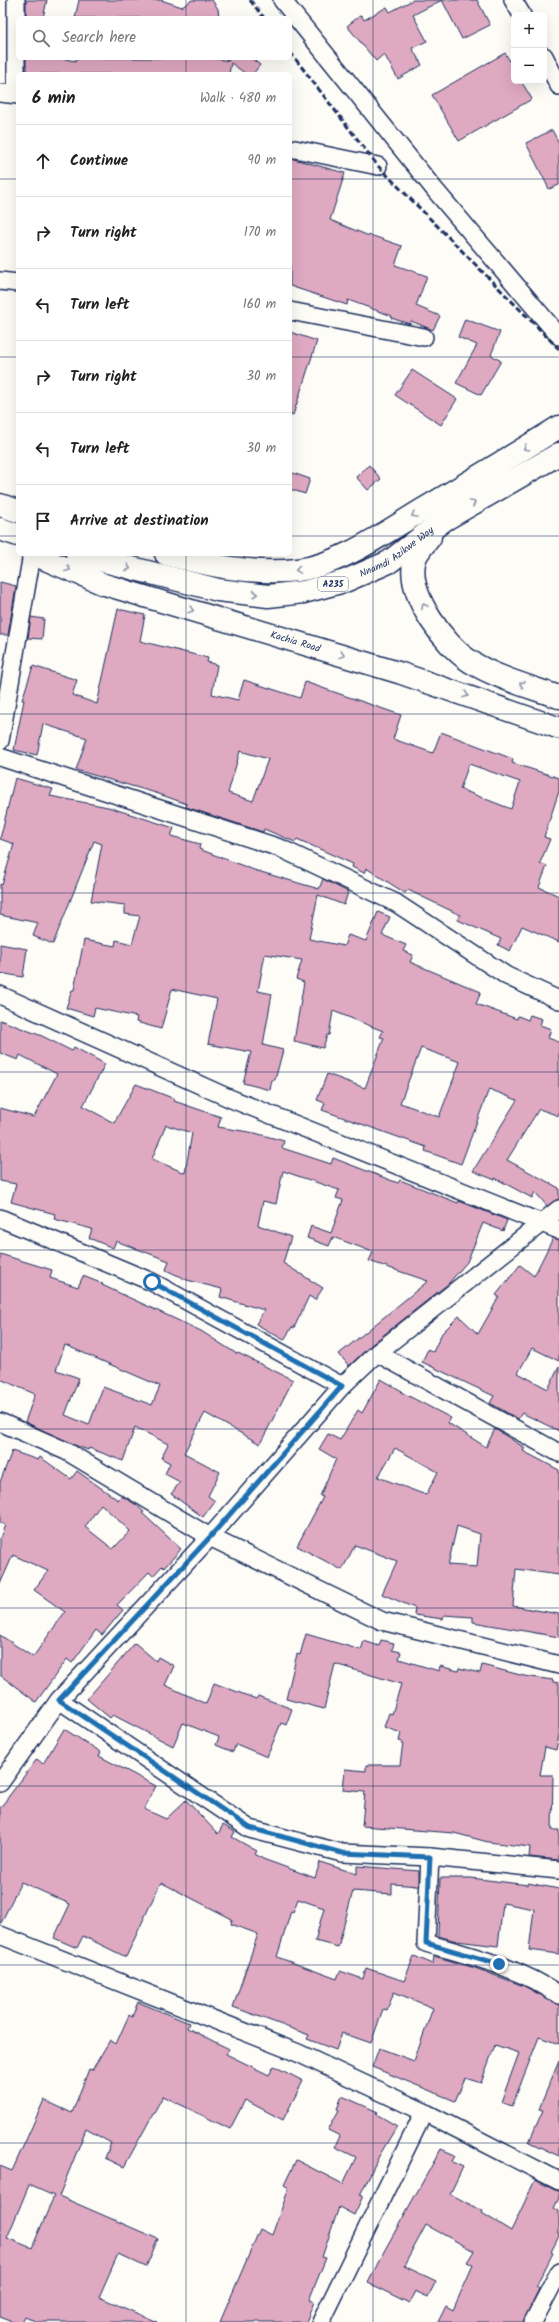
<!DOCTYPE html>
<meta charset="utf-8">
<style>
body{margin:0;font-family:Kalam,sans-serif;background:#f2f2f2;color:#222}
.controls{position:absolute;right:12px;top:12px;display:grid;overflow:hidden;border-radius:6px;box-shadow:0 4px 16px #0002}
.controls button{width:36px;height:36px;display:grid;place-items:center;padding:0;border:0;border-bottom:1px solid #e0e0e0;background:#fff;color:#222;font:20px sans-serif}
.stop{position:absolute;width:12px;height:12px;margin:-9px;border:3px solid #1f6fb2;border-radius:50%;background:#fff}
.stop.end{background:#1f6fb2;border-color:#fff;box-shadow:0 1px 4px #0008}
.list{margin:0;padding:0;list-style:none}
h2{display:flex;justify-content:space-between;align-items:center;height:52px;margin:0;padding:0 16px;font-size:17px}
h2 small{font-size:13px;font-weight:400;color:#767676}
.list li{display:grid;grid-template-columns:26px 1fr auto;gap:12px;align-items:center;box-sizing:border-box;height:72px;padding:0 16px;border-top:1px solid #e0e0e0}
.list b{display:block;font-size:15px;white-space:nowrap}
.list em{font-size:13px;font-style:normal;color:#767676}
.icon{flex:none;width:22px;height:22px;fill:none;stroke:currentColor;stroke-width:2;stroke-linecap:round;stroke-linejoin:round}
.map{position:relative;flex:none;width:559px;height:2322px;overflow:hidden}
.search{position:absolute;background:#fff;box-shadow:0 4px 16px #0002;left:16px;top:16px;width:276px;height:44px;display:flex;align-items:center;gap:10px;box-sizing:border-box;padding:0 14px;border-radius:6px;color:#767676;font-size:15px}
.panel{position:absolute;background:#fff;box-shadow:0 4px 16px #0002;left:16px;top:72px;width:276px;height:484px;border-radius:6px}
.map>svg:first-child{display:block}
.building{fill:#dfa9c2;stroke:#1b2f5e;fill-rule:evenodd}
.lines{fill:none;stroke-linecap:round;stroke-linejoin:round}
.minor-casing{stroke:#1b2f5e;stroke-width:20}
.major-casing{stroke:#1b2f5e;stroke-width:24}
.highway-casing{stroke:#1b2f5e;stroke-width:25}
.minor{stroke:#fdfcf7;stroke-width:17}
.major{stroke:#fdfcf7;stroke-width:21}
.highway{stroke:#fdfcf7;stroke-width:22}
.rail{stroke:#1b2f5e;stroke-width:3;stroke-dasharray:6 3;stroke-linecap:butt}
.oneway{stroke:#8c96aa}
.route{stroke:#1f6fb2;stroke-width:5}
.grid{fill:none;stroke:#1b2f5e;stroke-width:1;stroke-opacity:0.55}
.labels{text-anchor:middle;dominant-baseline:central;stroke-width:3;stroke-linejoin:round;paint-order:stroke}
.shield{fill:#fdfcf7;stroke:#5f6c8c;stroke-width:1}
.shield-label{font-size:9px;font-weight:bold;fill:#1b2f5e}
.street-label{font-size:10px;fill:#1b2f5e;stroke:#fdfcf7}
</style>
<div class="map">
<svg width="559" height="2322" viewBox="0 0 559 2322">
<rect width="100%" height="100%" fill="#fdfcf7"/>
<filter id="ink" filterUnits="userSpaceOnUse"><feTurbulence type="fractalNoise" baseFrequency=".025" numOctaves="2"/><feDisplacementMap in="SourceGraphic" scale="8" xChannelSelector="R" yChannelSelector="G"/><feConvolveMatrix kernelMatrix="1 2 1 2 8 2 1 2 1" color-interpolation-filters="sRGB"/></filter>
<g filter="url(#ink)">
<g class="building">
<polygon points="26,0 47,0 43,18 26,18"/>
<polygon points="79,0 161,0 182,7 192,0 212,0 218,9 219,18 75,18"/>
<polygon points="413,0 477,0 490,25 462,39 442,0 413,15 427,41 412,48 422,65 398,79 384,54 376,61 347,26 361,15 364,20 387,7 390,12"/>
<polygon points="505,53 514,68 514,81 521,81 532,99 459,141 432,95"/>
<polygon points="26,58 59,58 76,61 76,58 211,58 229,61 224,58 251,58 260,65 253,74 246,74 231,63 229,74 26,74"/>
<polygon points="552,130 559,143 559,185 549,189 526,143"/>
<polygon points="290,158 345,173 330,220 369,236 370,235 402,246 395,265 427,276 416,306 440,316 433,330 411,321 410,324 391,318 392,316 348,300 347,305 290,286"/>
<polygon points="465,319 500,332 491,355 501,361 481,395 456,383 477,345 458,337"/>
<polygon points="290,332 317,341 293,415 290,414"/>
<polygon points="412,370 457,399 441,425 395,395"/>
<polygon points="369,465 381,479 368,490 356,477"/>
<polygon points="290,472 310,479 305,494 290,489"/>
<polygon points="0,582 16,586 8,635 0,635"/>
<path d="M118 609 145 615 140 641 208 658 207 662 217 665 212 694 238 700 244 680 300 698 305 682 401 715 393 739 433 753 441 732 513 759 512 763 559 778V791L544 837 550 839 540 863 547 866 539 887 559 896V942L522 926 510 951 498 945 501 939 458 920 460 915 408 890 405 893 366 868 364 873 352 867 353 864 297 839 295 842 264 829 263 832 186 807 187 804 156 793 76 770 87 738 43 724 37 755 14 750 24 700H22L33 666 77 680 72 695 97 704ZM240 751 268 759 253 801 228 793ZM469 764 520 782 511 809 460 789Z"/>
<polygon points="31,617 44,619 42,639 28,638"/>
<path d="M15 778 53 789 50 796 108 807 174 828 171 836 200 844 199 849 254 870 319 889 323 879 348 892 344 905 318 895 309 939 344 946 348 935 366 941 378 912 390 917 382 935 406 945 403 951 413 955 410 962 481 992 476 1004 517 1019 518 1016 528 1020 530 1015 542 1019 540 1025 551 1029 548 1038 559 1042V1116L539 1109 507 1160 559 1188V1199L547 1206 535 1192 532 1198 495 1178V1180L473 1171 517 1100 489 1089 461 1164 425 1151 426 1147 322 1110 325 1103 317 1100 327 1074 365 1088 384 1038 380 1037 383 1031 333 1011 329 1035H327L323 1048 294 1041 304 982 296 979 302 960 265 954 258 991 272 994 263 1045 283 1050 275 1080H272L270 1090 243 1083 251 1052 208 1044 217 999 172 989 161 1029 136 1022 137 1017 95 1008 93 1016 66 1008 72 990H74L84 940 115 946 116 940 132 944 140 916 125 914V905L91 901 102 844 94 841 53 944 33 936 38 923 0 915V884L2 885 14 844 0 839ZM421 1048 460 1062 439 1117 400 1103Z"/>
<polygon points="0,944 27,949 23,977 0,973"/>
<path d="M0 1020 42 1036 72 1051 74 1047 105 1064 83 1106 114 1123 136 1084 175 1099 174 1101 221 1117 218 1127 255 1133 284 1141 282 1148 331 1164 333 1158 398 1183 400 1180 458 1203 459 1201 507 1220 503 1231 483 1223 467 1262 448 1284 371 1345 349 1366 339 1354 428 1281 369 1261 373 1252 333 1237 329 1246 307 1238 311 1226 331 1233 343 1200 336 1198 339 1190 283 1171 276 1204 263 1201 258 1225 291 1237 283 1263 323 1288 315 1300 309 1296 294 1328 292 1327 284 1340 256 1324 264 1310 220 1297 222 1289 187 1280 166 1270 169 1261 116 1241 113 1248 89 1238 92 1229 54 1219 55 1214 11 1202 16 1184 0 1181V1108L34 1117 57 1074 20 1055 18 1060 0 1053ZM166 1125 192 1133 185 1173 152 1159Z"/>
<polygon points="553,1238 559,1240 559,1361 532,1348 518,1373 548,1389 559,1367 559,1431 522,1413 518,1419 490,1403 494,1396 422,1362 428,1349 433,1352 442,1333 459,1316 478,1334 499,1297 496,1295 520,1265 534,1276"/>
<path d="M0 1254 52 1270 50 1278 78 1287 83 1276 103 1284 102 1285 201 1331 237 1354 238 1353 293 1380 260 1444 205 1413 184 1453 220 1472 208 1496 215 1501 203 1517 171 1494 180 1482 165 1474 170 1463 161 1458 168 1444 135 1427 123 1461 89 1448 88 1450 77 1446 25 1422 35 1394 0 1379ZM65 1345 160 1386 152 1405 103 1387 89 1425 65 1415 79 1378 56 1370Z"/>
<path d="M381 1379 402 1391 401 1392 451 1418 448 1423 486 1447 495 1429 525 1448 523 1451 559 1470V1575L516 1569 513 1606 559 1614V1637L473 1622V1617L444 1615 443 1619 414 1615 415 1608 382 1594 397 1561 355 1545 342 1570 297 1546 323 1497 320 1496 336 1459 319 1449 328 1434 340 1440 358 1410 362 1413ZM395 1448 438 1472 426 1495 378 1477ZM457 1526 480 1534 477 1567 448 1565Z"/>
<path d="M12 1451 38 1460 40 1457 71 1479 77 1471 118 1500 122 1496 135 1504 144 1512 142 1513 181 1549 164 1568 162 1566 153 1576 149 1572 117 1605 123 1610 102 1635 96 1630 72 1663 67 1659 36 1702 0 1675V1635L33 1657 65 1612 34 1590 48 1571 13 1555 0 1584V1538L5 1525 0 1523V1482ZM101 1504 130 1531 113 1549 85 1527Z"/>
<polygon points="306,1634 361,1650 364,1641 379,1646 381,1640 394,1643 392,1650 401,1652 399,1659 439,1671 440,1666 458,1671 459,1668 480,1673 482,1665 524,1676 553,1680 553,1682 559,1683 559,1735 556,1750 545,1747 540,1775 553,1775 552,1830 559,1830 559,1860 529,1857 530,1847 488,1842 454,1833 362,1826 365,1792 343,1790 345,1769 366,1771 366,1765 400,1765 403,1742 399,1741 401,1733 384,1727 389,1713 392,1714 401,1684 335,1664 324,1709 286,1699 297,1654 300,1655"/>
<polygon points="135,1643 156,1661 158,1657 174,1666 165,1685 206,1704 214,1683 256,1699 258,1696 292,1709 286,1725 281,1723 267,1757 236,1744 233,1752 216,1745 219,1737 183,1723 173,1746 113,1715 110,1718 87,1699"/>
<polygon points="64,1729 101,1752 99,1756 156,1786 144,1809 166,1819 186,1800 218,1834 223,1825 235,1832 232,1837 257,1851 255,1854 263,1859 315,1878 320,1862 357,1874 357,1866 419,1871 419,1886 392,1884 392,1894 353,1891 338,1947 315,1941 324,1908 298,1899 293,1912 291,1911 277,1957 337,1979 340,1971 363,1979 366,1968 404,1981 414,1956 433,1964 434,1956 475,1968 524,1986 559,2005 559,2044 539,2037 512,2106 501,2102 519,2053 495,2045 481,2083 465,2078 455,2101 372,2067 379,2048 414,2061 433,2008 394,1992 387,2010 383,2009 371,2043 342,2033 336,2050 307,2039 309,2035 233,2007 258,1934 231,1924 232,1919 162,1883 159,1886 126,1957 83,1936 77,1948 54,1938 70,1904 21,1882 0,1925 0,1808 37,1759 43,1764"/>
<polygon points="440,1878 471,1878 528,1885 528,1883 559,1889 559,1954 529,1950 534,1909 503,1903 498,1946 457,1941 438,1936"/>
<path d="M138 2002 189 2023 187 2028 229 2049 226 2054 269 2075 274 2066 303 2081 283 2120 245 2100 230 2129 163 2096 124 2167 105 2158 111 2143 86 2129 59 2196 158 2239 146 2267 118 2254 99 2297 157 2322H37L24 2316 21 2322H13L0 2317V2166L12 2171 44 2100 72 2113 89 2069 92 2070 110 2040 116 2044 129 2015 132 2017ZM29 2185 54 2196 32 2248 7 2238Z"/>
<polygon points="559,2061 559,2156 529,2142 543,2110 539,2109"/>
<polygon points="342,2096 378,2112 376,2114 397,2126 379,2156 360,2195 363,2196 354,2215 339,2207 322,2257 326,2258 309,2300 314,2302 306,2322 220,2322 260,2229 272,2235 289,2188 284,2185 296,2160 343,2184 356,2157 335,2147 340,2136 328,2130 339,2110 337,2109"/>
<polygon points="441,2149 455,2155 452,2162 463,2167 450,2194 483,2211 482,2213 511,2231 535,2180 559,2192 559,2198 554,2208 559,2211 559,2236 551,2252 553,2253 536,2287 539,2289 523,2322 438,2322 446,2306 453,2310 473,2265 467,2262 474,2251 426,2225 404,2266 436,2281 428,2297 415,2291 409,2303 368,2283 382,2255"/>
</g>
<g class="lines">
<g class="minor-casing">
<g id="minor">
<polyline points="16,0 16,94"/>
<polyline points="282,0 435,190 559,336"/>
<polyline points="513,0 522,15"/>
<polyline points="544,56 559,86"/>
<polyline points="0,93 18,95"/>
<polyline points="290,148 378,166"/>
<polyline points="0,281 18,283"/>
<polyline points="290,311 424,337"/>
<polyline points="0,741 32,554"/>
<polyline points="0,757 280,848 396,903 507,976 559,1000"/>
<polyline points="0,995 229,1098 559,1230"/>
<polyline points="0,1218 152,1282 342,1386"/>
<polyline points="377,1353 559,1453"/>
<polyline points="0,1422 66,1451 210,1537 382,1621 559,1665"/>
<polyline points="59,1700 250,1829 342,1853 430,1857 559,1870"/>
<polyline points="0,1783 59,1700 210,1537 342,1386 377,1353 559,1209"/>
<path d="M430 1857 426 1943C473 1957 519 1967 559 1995"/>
<polyline points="0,1935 298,2053 424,2112 559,2181"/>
<polyline points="321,2322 424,2112"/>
<polyline points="533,2322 559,2272"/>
</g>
</g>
<g class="major-casing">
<g id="major">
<path id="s1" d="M32 554 103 584 400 673 559 728"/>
</g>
</g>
<g class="highway-casing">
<g id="highway">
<polyline points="0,505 18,511"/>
<polyline points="0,529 18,535"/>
<path d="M430 537C424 545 415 553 414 563 408 596 444 645 471 662 497 678 530 687 559 697"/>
<path id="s2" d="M77 554 218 590 268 596 304 592 345 581 389 562 444 520 559 454"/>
<path d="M166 554C209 565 252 575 297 570 341 565 387 531 424 509 469 482 514 455 559 427"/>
</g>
</g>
<use href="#minor" class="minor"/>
<use href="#major" class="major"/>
<use href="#highway" class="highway"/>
<g class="rail">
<polyline points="250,0 264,18"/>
<polyline points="290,52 378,166 559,349"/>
</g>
</g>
<defs><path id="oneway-chevron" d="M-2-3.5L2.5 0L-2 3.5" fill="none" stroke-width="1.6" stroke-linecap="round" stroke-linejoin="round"/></defs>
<g class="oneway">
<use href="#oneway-chevron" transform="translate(526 448) rotate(149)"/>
<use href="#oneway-chevron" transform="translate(473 503) rotate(-30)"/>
<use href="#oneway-chevron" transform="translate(414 515) rotate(149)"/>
<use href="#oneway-chevron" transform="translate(128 568) rotate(16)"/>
<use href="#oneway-chevron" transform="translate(68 569) rotate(23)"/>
<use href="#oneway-chevron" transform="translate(298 570) rotate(171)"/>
<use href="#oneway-chevron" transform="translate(255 594) rotate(7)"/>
<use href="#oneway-chevron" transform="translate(424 606) rotate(-117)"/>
<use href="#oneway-chevron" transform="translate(191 610) rotate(17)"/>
<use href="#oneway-chevron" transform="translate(342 655) rotate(17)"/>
<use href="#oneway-chevron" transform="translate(522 684) rotate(-160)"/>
<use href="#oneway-chevron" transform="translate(466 695) rotate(19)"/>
</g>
</g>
<g class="lines" filter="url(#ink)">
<polyline class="route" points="152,1282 342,1386 210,1537 59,1700 250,1828 342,1853 430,1857 426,1943 499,1964"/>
</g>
<path class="grid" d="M186 0V18M373 0V2322M186 58V74M0 179H18M290 179H559M0 357H18M290 357H559M0 536H18M290 536H559M186 554V2322M0 714H559M0 893H559M0 1072H559M0 1250H559M0 1429H559M0 1608H559M0 1786H559M0 1965H559M0 2143H559"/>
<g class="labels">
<rect class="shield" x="318" y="577" width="30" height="14" rx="3"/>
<g class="shield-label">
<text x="333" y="584">A235</text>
</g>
<g class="street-label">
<text stroke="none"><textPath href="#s2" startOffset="334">Nnamdi Azikwe Way</textPath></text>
<text stroke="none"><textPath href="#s1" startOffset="278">Kachia Road</textPath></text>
</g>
</g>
</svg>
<div class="controls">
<button>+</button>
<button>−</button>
</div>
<div class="stop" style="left:152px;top:1282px"></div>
<div class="stop end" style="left:499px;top:1964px"></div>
<div class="search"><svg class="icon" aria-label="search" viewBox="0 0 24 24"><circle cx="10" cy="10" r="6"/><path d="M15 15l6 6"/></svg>Search here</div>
<section class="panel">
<h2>6 min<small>Walk · 480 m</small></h2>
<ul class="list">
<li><svg class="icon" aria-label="ahead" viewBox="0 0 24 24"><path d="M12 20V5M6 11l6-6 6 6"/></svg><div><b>Continue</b></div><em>90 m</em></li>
<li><svg class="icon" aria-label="right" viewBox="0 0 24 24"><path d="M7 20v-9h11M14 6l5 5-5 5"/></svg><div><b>Turn right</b></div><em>170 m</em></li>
<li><svg class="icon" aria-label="left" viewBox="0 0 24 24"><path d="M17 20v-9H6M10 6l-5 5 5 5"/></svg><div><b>Turn left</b></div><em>160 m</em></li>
<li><svg class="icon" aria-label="right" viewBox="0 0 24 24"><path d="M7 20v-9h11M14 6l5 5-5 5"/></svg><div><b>Turn right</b></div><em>30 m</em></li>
<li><svg class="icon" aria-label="left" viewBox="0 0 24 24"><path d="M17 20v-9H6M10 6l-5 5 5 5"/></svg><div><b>Turn left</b></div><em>30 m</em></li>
<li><svg class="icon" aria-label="arrive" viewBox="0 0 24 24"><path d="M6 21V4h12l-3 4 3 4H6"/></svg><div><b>Arrive at destination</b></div></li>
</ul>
</section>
</div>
